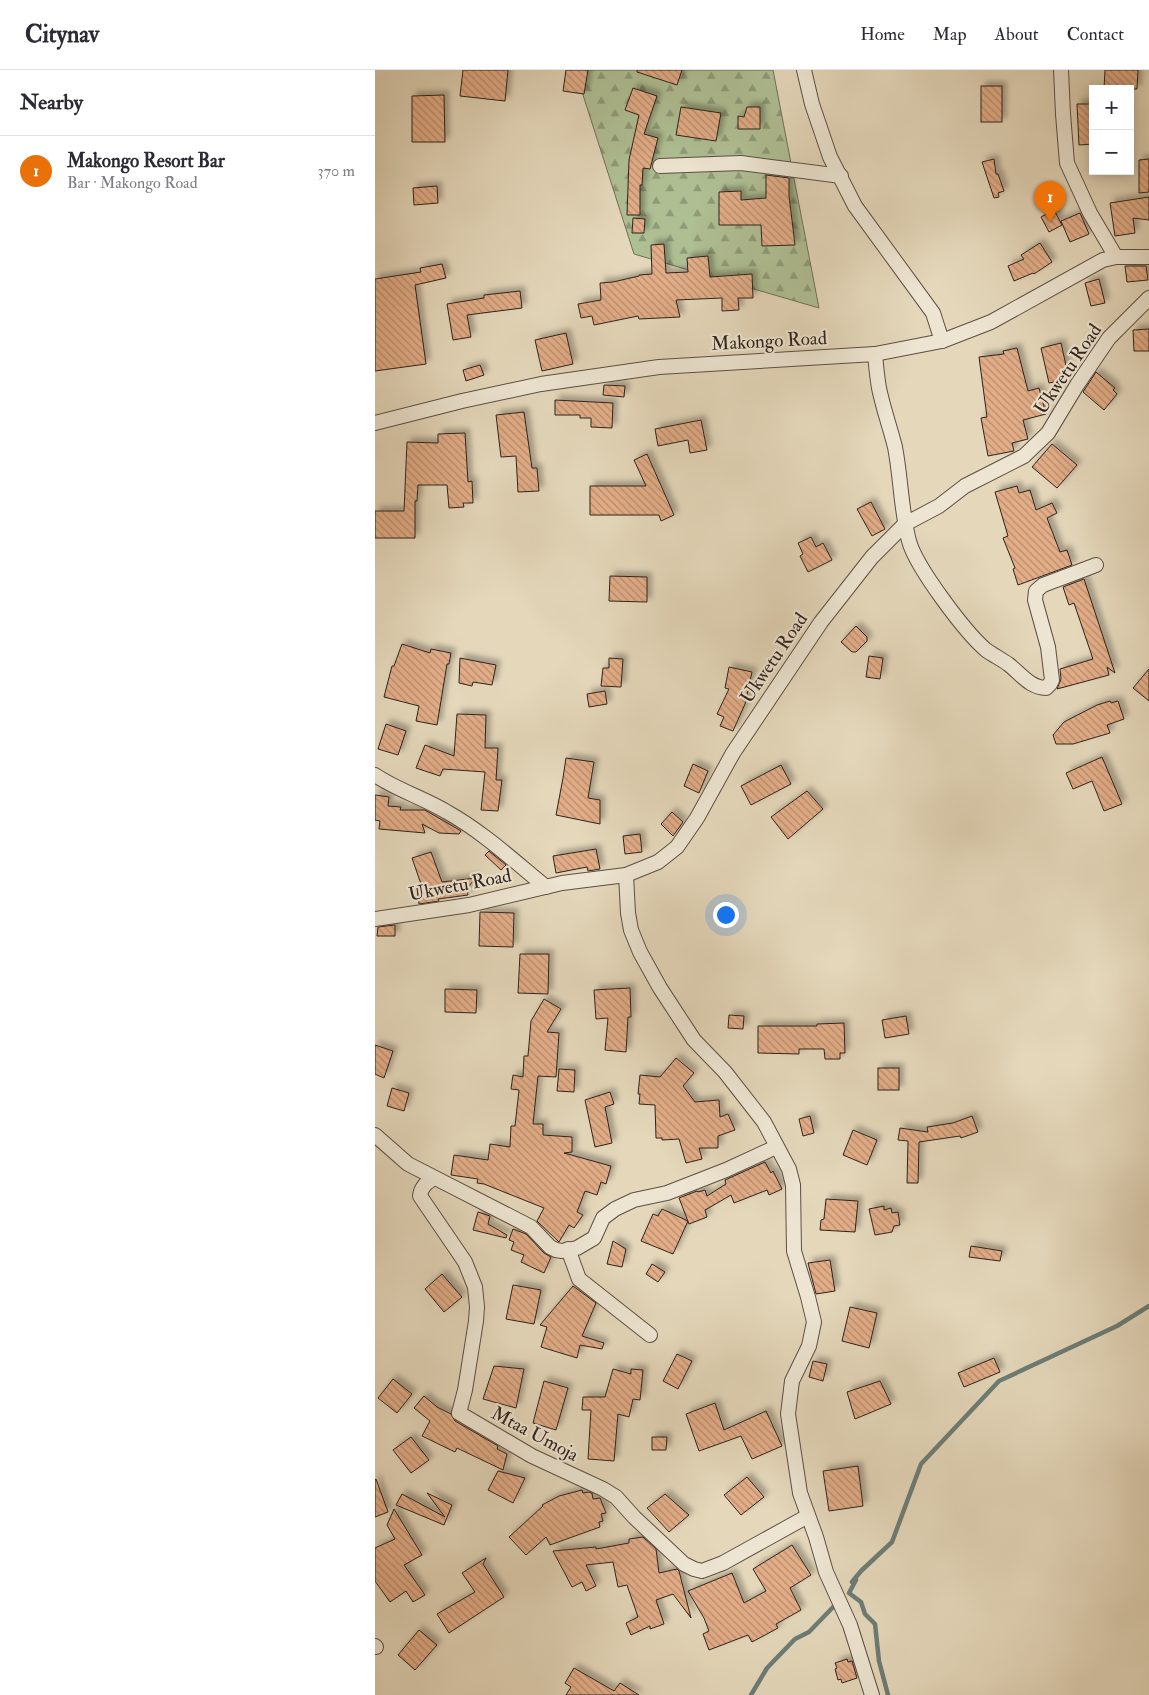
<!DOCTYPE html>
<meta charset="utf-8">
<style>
body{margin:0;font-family:"IM FELL Double Pica",serif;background:#f2f2f3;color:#2b2b33}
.controls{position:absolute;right:15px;top:15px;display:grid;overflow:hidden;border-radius:0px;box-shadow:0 2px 12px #0003}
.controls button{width:45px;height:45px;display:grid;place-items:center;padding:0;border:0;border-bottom:1px solid #e1e1e2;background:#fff;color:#2b2b33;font:25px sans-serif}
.you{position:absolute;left:350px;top:844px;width:18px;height:18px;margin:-12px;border:4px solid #fff;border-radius:50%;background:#1a73e8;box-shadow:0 0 0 8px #1a73e833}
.badge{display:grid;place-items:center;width:32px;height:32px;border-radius:50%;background:#b45309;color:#fff;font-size:16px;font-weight:700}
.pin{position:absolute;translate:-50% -41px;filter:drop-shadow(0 1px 2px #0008)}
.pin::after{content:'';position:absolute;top:26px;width:18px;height:15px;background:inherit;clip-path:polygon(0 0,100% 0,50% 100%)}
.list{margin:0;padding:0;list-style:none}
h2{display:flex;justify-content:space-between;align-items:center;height:65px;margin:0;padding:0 20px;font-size:21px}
h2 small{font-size:16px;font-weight:400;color:#7c7c81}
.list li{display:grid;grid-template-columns:32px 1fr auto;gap:15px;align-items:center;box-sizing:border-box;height:70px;padding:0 20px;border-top:1px solid #e1e1e2}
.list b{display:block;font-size:19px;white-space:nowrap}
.list p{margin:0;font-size:16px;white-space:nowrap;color:#7c7c81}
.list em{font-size:16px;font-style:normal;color:#7c7c81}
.map{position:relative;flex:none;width:774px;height:1625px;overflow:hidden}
header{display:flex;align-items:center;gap:30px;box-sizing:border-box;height:70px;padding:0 25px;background:#fff;border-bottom:1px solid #e1e1e2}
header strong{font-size:24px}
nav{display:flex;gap:28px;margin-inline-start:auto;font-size:18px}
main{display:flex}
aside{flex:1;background:#fff}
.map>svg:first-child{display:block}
.forest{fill:url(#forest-firs);stroke:#6f7058}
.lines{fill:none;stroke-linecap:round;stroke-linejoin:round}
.stream{stroke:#6c7d76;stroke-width:4.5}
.building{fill:url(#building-back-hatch);stroke:#2f221c;filter:url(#shadow)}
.minor-casing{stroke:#5c4f44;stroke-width:16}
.minor{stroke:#ede5d2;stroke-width:14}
.labels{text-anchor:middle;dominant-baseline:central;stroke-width:4.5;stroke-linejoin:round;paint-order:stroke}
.street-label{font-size:19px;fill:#2f221c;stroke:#ede5d2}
</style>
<header>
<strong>Citynav</strong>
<nav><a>Home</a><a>Map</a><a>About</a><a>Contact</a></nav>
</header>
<main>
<aside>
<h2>Nearby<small></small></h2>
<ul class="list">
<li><span class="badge" style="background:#e8710a">1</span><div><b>Makongo Resort Bar</b><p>Bar · Makongo Road</p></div><em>370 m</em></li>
</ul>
</aside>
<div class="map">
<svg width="774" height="1625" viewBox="0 0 774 1625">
<defs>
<pattern id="forest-firs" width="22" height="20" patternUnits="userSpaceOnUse" patternTransform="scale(1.25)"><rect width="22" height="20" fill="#afbf94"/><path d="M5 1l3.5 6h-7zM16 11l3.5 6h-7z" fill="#8f9b78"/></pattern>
<pattern id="building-back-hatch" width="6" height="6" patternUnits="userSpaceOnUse" patternTransform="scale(1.25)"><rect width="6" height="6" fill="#e2ad87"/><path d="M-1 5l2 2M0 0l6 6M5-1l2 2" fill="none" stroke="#b88c6e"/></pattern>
<filter id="shadow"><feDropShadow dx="4.5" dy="-4.5" stdDeviation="2.5" flood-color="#0004"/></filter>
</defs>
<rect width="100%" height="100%" fill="#e4d7ba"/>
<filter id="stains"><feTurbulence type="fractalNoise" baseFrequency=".004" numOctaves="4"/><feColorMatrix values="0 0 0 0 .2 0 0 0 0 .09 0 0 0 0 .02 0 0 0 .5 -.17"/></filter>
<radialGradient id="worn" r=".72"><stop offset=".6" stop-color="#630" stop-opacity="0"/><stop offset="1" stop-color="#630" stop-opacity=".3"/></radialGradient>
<polygon class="forest" points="200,0 398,0 444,238 259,184"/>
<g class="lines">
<g class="stream">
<polyline points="481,1510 474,1523 486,1532 490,1544 500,1554 504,1591 513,1625"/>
<polyline points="477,1512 486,1501 517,1472 546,1394 624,1311 742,1256 774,1236"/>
<polyline points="376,1625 392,1598 420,1569 434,1562 462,1533"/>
</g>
</g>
<g class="building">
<polygon points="88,0 133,0 130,31 85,26"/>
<polygon points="191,0 213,0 209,24 188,21"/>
<polygon points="262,0 307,0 302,15 262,2"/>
<polygon points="730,0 763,0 762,19 729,19"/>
<rect x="606" y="16" width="21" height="36"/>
<polygon points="258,18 282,26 269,64 283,68 275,99 268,98 267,115 265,115 265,145 252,145 254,90 264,45 250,40"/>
<polygon points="69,25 70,72 37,72 37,26"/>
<polygon points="702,34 718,34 718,74 704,75"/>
<polygon points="306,37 346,43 341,71 301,65"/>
<polygon points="372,37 385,37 385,59 363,59 363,46 369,47"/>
<polygon points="619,89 621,104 623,104 629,121 623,123 624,127 619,128 607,92"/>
<polygon points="774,89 774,122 764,123 764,90"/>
<polygon points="391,105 414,108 414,126 420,175 387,176 386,155 344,155 344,122 366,121 366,130 391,128"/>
<polygon points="62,116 63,133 39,135 38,118"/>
<polygon points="774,127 774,150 758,148 760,163 740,166 735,133"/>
<polygon points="679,140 687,155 674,162 666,147"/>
<polygon points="705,143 714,164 695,172 686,151"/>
<polygon points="258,148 270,149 269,163 257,163"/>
<polygon points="665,173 677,192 659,204 658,203 639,211 633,196 649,189 646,185"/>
<polygon points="289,174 291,203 313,202 312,188 333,186 335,207 377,204 378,228 363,228 364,240 347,241 347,228 301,230 305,247 264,249 263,246 219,255 217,246 206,248 203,234 226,230 225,213 238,212 264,206 264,205 277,204 276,175"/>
<polygon points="67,194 71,208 40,215 51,294 0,301 0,209 46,202 45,198"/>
<polygon points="750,196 771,196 773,210 752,212"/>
<polygon points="724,209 730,233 716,236 710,213"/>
<polygon points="145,221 147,238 92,245 96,267 78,270 72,234 109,228 109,225"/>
<polygon points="774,259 774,281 759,281 758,260"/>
<polygon points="191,263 198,294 167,301 160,270"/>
<polygon points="686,273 694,309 674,313 666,278"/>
<polygon points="642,278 653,321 664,318 671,344 648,350 653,369 637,373 639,381 613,386 606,348 612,347 604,287 629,284 628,281"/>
<polygon points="105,295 109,305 91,311 88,300"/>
<polygon points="721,302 740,318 738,320 742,324 729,340 708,322"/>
<polygon points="229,315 250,316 249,327 228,325"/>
<polygon points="180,330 238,333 237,358 216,357 216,348 205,348 205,345 180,345"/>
<polygon points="149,342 157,398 162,398 164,421 143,422 141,386 126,387 121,345"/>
<polygon points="326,350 332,380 315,383 313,370 283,376 280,359"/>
<polygon points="90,363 93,412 97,411 98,433 88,433 89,437 74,438 72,415 43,415 42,431 40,431 40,468 0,468 0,441 29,441 32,372 63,373 63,364"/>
<polygon points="677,374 702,395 682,418 657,397"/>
<polygon points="272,384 299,445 286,451 284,445 215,445 215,416 271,416 259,390"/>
<polygon points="642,416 644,423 655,420 661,440 677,433 682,443 672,448 685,482 692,480 697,495 643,515 638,499 640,498 628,468 633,466 620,422"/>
<polygon points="496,432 510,459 497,466 482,439"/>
<polygon points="436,467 441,477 448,473 457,490 433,502 425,486 428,484 423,473"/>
<polygon points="235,506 272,507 272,532 234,531"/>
<polygon points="709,509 740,603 732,597 734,605 682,619 686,609 685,599 718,589 699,533 694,535 688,517"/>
<polygon points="481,556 492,567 492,571 481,582 477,582 466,572"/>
<polygon points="27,574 55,583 56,579 76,583 74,594 72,594 62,655 41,651 44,636 9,627 17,596 19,596"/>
<polygon points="494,586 508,588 505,609 491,607"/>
<polygon points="85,588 121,595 117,615 98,612 97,616 84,613"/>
<polygon points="234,588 248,589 246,617 226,616 228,598 234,598"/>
<polygon points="354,597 377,602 370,634 358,661 345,656 349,647 342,644 354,619 350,618"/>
<polygon points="774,599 774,631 758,618"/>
<polygon points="230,621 232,634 214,637 212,624"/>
<polygon points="735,631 736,633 743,631 749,649 732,655 735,663 698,674 681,674 678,665 689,652 722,635"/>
<polygon points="82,644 111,645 110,678 123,678 121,710 127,710 123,741 106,740 110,702 68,699 65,706 41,698 50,675 79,686"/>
<polygon points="11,654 31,661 23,685 3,679"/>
<polygon points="727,687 747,734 729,741 717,711 698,719 691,703"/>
<polygon points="191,688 219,692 213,728 225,730 225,754 181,745 188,708"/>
<polygon points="318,694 333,701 324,723 309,716"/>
<polygon points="406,695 416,714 376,735 366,716"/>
<polygon points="432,721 448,739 413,769 396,747"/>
<polygon points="0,725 14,727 13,736 26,737 25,740 50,740 86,761 84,764 64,763 47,754 50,763 4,759 5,751 0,750"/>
<polygon points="297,742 308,752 298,766 286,754"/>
<polygon points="265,764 267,782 250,784 248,766"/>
<polygon points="221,779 225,799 213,801 212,797 181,803 178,786"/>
<polygon points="114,781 131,795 126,800 110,785"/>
<polygon points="56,782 67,812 101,808 92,818 93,825 63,829 64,831 44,834 42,818 47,817 37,788"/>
<polygon points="105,842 139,843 138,877 104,876"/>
<polygon points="20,855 20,866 2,866 3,857"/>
<polygon points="145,884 174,884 173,924 143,923"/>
<polygon points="255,918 256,947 253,947 251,982 230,980 233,948 221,949 219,920"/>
<polygon points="70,919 102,920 101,943 70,942"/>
<polygon points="169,929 186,939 172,962 184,963 181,1007 163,1006 158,1054 168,1054 168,1065 197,1067 197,1082 189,1083 236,1096 231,1114 226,1112 222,1125 210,1121 202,1142 208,1145 199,1158 194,1155 184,1172 162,1151 169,1138 109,1114 102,1113 103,1109 76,1105 79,1085 113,1090 115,1074 135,1077 136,1056 140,1056 144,1020 136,1019 138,1005 148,1007 149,986 153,986 156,951"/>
<polygon points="354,945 369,946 368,959 353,958"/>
<polygon points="531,946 534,964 510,968 507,950"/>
<polygon points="469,953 470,983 465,983 465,989 450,989 449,979 424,979 424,984 383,983 383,956 442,956 442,954"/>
<polygon points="0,975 18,981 9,1008 0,1004"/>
<polygon points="301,988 319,1003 308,1016 320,1032 344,1030 345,1047 353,1044 360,1060 343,1066 343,1078 324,1078 327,1089 311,1093 304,1069 287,1070 287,1068 281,1068 280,1035 264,1034 265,1024 263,1024 265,1005 285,1007"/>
<rect x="503" y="998" width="21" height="22"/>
<polygon points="184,999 200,1000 199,1022 182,1021"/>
<polygon points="17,1018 34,1023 29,1041 12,1036"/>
<polygon points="235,1022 239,1034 230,1037 237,1073 220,1077 210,1030"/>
<polygon points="435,1046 439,1063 428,1066 424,1049"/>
<polygon points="597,1046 603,1062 586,1068 585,1066 544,1072 543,1113 532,1113 533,1071 523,1070 525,1058 553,1062 552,1057 578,1053"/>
<polygon points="478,1060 502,1070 492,1095 468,1085"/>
<polygon points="390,1092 396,1103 398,1101 407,1119 394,1125 392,1120 359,1133 356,1125 330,1140 332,1147 314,1154 304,1128 322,1121 323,1122 330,1120 332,1126 351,1114 350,1110"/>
<polygon points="451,1129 483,1131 480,1162 445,1160 446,1150 449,1149"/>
<polygon points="509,1136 509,1140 516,1138 517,1143 523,1142 525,1155 519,1156 517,1162 500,1165 494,1139"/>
<polygon points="287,1139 313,1151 298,1184 266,1171 278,1144 283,1146"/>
<polygon points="103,1142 115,1146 113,1154 132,1165 131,1168 98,1160"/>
<polygon points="138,1159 151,1164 169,1183 176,1187 169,1203 146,1192 149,1185 136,1180 139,1172 134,1170"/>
<polygon points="238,1171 251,1179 247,1197 232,1194"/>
<polygon points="596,1176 627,1181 625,1191 594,1187"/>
<polygon points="455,1190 460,1221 441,1224 433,1193"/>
<polygon points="277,1194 290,1202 283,1212 271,1204"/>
<polygon points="67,1204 87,1227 69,1242 50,1219"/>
<polygon points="138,1215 166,1220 159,1254 131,1249"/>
<polygon points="198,1216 221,1233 207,1266 229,1273 227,1279 205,1275 202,1288 166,1277 172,1257 165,1255"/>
<polygon points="475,1237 502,1243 494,1278 467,1271"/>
<polygon points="302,1284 317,1291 303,1319 288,1311"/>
<polygon points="619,1288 625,1302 589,1317 583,1303"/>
<polygon points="438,1291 452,1294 448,1311 434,1307"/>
<polygon points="119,1296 149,1299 141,1338 108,1329"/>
<polygon points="238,1299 256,1304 256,1299 268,1300 265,1330 258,1329 254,1347 243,1344 239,1391 213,1389 216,1340 207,1340 208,1327 230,1327"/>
<polygon points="18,1309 37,1324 22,1343 3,1328"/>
<polygon points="169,1311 193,1318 181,1360 158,1353"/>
<polygon points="505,1311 516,1334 480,1349 472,1322"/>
<polygon points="49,1326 62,1337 76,1344 80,1351 123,1376 122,1379 132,1384 128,1400 82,1378 80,1382 47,1366 55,1351 39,1338"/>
<polygon points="340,1333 349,1360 391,1341 407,1376 377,1389 366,1366 324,1381 311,1344"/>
<polygon points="36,1367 54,1390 36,1403 18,1380"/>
<polygon points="277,1367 292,1367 291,1380 277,1380"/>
<polygon points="483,1396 488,1436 454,1441 448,1401"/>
<polygon points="123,1401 150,1408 138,1433 113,1420"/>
<polygon points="372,1407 389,1427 366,1445 349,1425"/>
<polygon points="1,1409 13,1442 0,1447 0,1410"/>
<polygon points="207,1420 208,1423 214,1422 217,1423 218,1429 225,1428 231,1443 226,1444 228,1451 224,1452 225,1457 175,1475 171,1467 151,1485 134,1467 168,1436 167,1435 184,1426"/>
<polygon points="52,1423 77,1435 69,1455 21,1435 27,1424 70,1447"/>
<polygon points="290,1424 314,1445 294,1462 272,1438"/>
<polygon points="19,1439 47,1485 29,1495 50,1525 38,1532 31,1521 15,1532 0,1511 0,1478 20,1469 12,1455"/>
<polygon points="268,1467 281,1479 284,1503 302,1499 304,1501 316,1548 298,1524 281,1530 289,1554 275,1559 275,1556 256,1565 251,1553 263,1547 252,1515 243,1517 238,1492 211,1495 221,1516 211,1521 207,1512 197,1517 178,1481 221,1477 221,1479 254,1473 254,1469"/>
<polygon points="417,1475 436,1505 415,1518 426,1540 401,1554 403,1558 377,1572 373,1565 334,1580 328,1564 334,1561 329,1548 313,1521 357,1503 369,1533 391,1521 378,1499"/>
<polygon points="111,1488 108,1494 129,1527 74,1563 62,1544 100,1522 87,1503"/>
<polygon points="44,1560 62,1575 40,1600 23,1585"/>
<polygon points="472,1589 473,1592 477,1591 482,1608 467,1613 466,1609 463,1610 460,1599 462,1598 460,1593"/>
<polygon points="199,1598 239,1621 245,1613 264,1625 191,1625 196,1617 190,1613"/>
</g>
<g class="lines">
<g class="minor-casing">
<g id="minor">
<polyline points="429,0 437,34 455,87 480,136 558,243 567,271"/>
<polyline points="686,0 688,44 692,93 715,143 741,187"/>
<polyline points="285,96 366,93 466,106"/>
<path d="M500 284C501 295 502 307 504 318 508 338 515 357 520 377 526 408 526 441 534 471 541 497 590 562 611 580 618 585 626 589 633 594 645 603 655 618 671 618L675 614 677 610 673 577 660 530 661 521 668 515 721 495"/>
<polyline points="0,353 87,331 166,314 284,297 500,284 567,271 616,252 728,190 741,187 774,187"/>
<path d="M0 705C22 720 49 728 72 742 108 762 139 791 171 817"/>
<polyline points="251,805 253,843 256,860 265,882 285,918 319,970 350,1002 389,1052 414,1099 418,1115 419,1181 433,1227 439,1252 434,1276 417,1311 413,1344 425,1423 441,1467 451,1502 475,1555 497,1625"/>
<polyline points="0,849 94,835 187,813 251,805 283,792 302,777 322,748 358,683 446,552 497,487 530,454 564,436 590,416 649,386 673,363 702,315 734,268 774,228"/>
<polyline points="0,1065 33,1094 156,1157 175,1177 181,1180 187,1181 202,1178 219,1168 228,1148 240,1139 259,1130 292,1123 351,1100 401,1077"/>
<path d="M59 1108C51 1113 46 1117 45 1126L90 1192 100 1217 102 1237 101 1251 90 1320 84 1343 157 1386 228 1419 241 1427 259 1447 309 1494 319 1499 327 1501 348 1493 433 1446"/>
<polyline points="193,1179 204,1209 275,1265"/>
<polyline points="0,1576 1,1577"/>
</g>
</g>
<use href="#minor" class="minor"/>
</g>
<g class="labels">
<g class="street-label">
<text transform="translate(394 271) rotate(-3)">Makongo Road</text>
<text transform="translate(693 299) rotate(-56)">Ukwetu Road</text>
<text transform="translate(399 588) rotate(-56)">Ukwetu Road</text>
<text transform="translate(85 815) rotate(-11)">Ukwetu Road</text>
<text transform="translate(160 1364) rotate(28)">Mtaa Umoja</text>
</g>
</g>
<rect width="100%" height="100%" filter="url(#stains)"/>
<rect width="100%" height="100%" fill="url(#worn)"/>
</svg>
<div class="controls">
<button>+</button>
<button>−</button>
</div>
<div class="you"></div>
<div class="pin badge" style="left:675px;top:152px;background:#e8710a">1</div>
</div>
</main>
